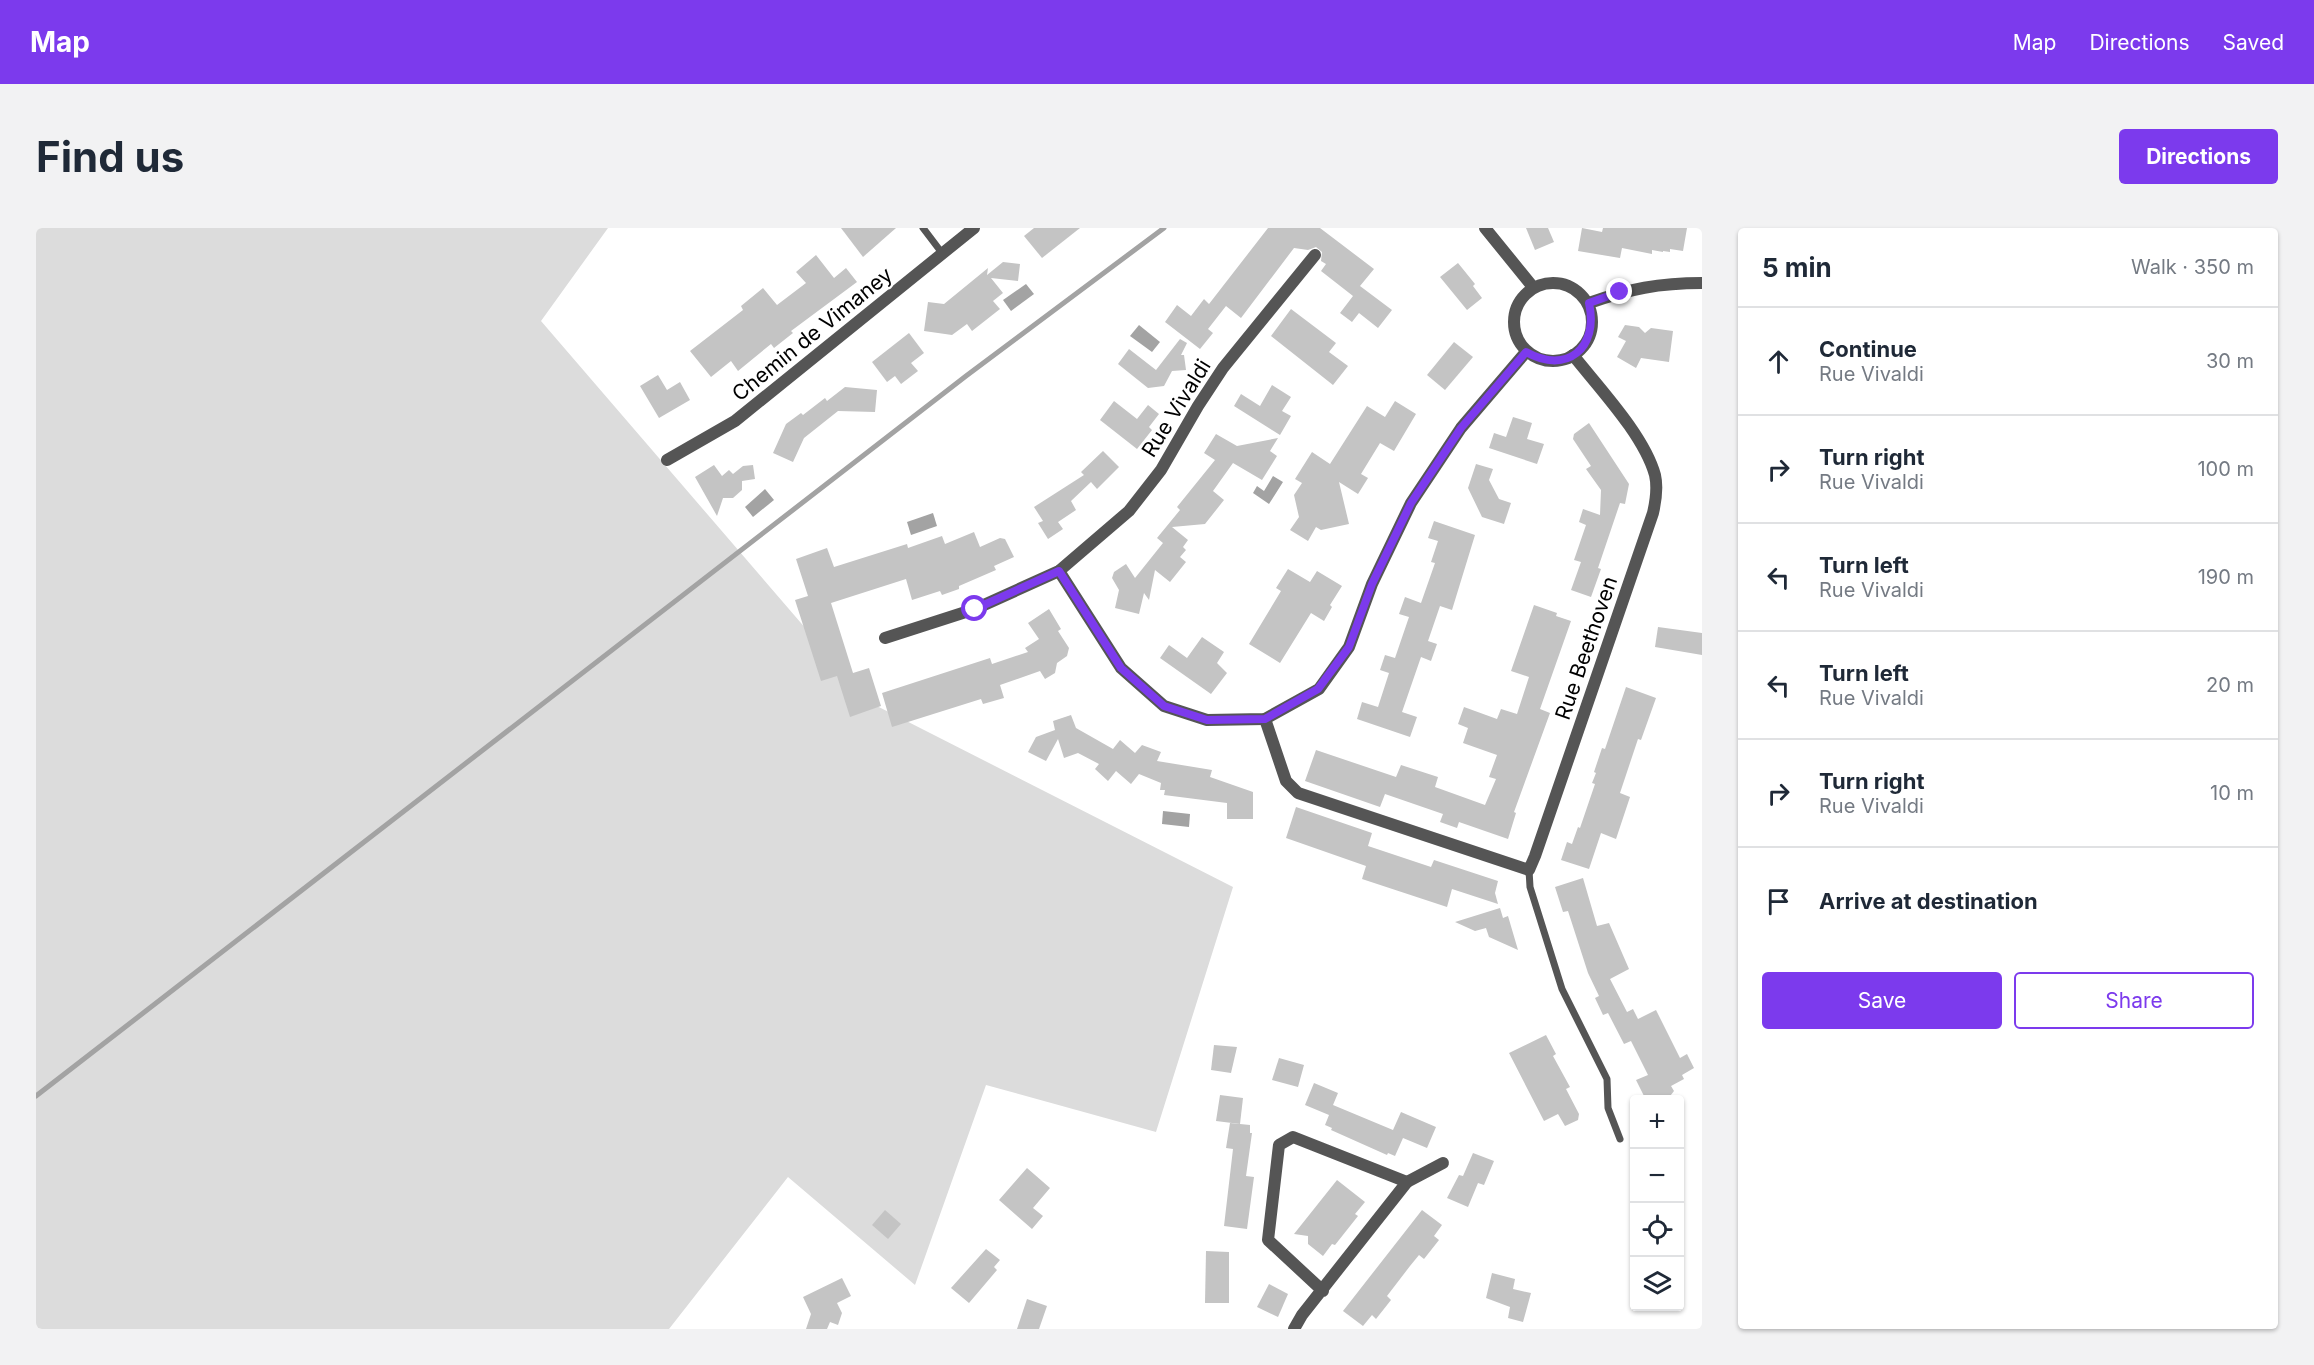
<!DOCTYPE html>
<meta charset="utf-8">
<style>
body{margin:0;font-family:Inter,sans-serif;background:#f2f2f3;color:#1f2937}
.controls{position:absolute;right:18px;bottom:18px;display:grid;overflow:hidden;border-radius:6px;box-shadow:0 2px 4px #0004}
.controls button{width:54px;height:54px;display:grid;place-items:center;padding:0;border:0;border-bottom:2px solid #e0e1e3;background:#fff;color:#1f2937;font:30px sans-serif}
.stop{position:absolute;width:18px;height:18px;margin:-14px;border:4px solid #7c3aed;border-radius:50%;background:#fff}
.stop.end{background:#7c3aed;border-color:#fff;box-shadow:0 2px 6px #0008}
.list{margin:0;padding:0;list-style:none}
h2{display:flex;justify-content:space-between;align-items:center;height:78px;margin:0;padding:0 24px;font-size:26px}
h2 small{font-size:20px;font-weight:400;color:#747a83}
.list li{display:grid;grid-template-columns:39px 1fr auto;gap:18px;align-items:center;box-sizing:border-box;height:108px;padding:0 24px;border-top:2px solid #e0e1e3}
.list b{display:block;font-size:22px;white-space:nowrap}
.list p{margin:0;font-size:20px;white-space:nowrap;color:#747a83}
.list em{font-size:20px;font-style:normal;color:#747a83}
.actions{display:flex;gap:12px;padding:18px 24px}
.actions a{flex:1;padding:14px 0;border:2px solid #7c3aed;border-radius:6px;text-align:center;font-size:21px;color:#7c3aed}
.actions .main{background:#7c3aed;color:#fff}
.icon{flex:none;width:33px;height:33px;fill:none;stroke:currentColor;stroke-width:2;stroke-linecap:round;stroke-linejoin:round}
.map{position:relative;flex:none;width:1666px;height:1101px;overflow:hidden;border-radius:6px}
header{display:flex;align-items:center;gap:36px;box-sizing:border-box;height:84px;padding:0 30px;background:#7c3aed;color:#fff}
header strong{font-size:28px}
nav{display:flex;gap:33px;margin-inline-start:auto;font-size:21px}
.intro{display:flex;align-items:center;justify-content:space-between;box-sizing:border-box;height:144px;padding:0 36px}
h1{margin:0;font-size:42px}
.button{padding:15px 27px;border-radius:6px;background:#7c3aed;color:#fff;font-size:21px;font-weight:700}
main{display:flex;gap:36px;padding:0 36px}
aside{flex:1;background:#fff;border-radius:6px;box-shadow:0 2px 4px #0004}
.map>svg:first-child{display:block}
.green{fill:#dcdcdc}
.water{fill:#a3a3a3}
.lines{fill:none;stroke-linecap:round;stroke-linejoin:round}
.stream{stroke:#a3a3a3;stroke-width:5}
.building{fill:#c4c4c4}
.service{stroke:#555;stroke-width:7}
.minor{stroke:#555;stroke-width:12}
.route{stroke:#7c3aed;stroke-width:8}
.labels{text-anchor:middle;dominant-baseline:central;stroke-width:4.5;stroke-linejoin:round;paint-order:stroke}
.street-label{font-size:21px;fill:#000;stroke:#fff}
</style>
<header>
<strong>Map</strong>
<nav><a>Map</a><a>Directions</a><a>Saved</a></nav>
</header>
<div class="intro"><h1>Find us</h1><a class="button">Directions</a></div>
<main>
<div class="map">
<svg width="1666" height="1101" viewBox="0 0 1666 1101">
<rect width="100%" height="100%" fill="#fff"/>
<polygon class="green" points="0,0 572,0 505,93 833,474 1197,659 1120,904 950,857 879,1057 752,949 633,1101 0,1101"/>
<g class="water">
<polygon points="990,56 998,66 975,83 967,72"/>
<polygon points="1103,97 1124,114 1116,124 1094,108"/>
<polygon points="1237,248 1247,254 1233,276 1217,265 1221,258 1228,263"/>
<polygon points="729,261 738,272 717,289 709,279"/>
<polygon points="897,285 901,298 875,307 871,294"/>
<polygon points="1127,583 1154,586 1153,599 1126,596"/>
</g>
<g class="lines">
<polyline class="stream" points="0,868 930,148 1128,0"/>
</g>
<g class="building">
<polygon points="805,0 860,0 827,29"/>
<polygon points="998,0 1044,0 1006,30 988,8"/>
<polygon points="1232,0 1284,0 1338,41 1324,58 1356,82 1342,100 1323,85 1316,94 1304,85 1317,68 1285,43 1290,36 1285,33 1286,24 1280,19 1272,22 1258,20 1205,90 1190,78 1172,101 1177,105 1164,121 1129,94 1141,77 1155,88 1168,71 1173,76"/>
<polygon points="1490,0 1512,0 1518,14 1499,22"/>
<polygon points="1546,0 1566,4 1567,0 1651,0 1647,23 1634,21 1634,24 1627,23 1627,24 1616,22 1616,26 1586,20 1584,30 1542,23"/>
<polygon points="780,27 798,50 810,40 821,54 755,103 757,105 738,120 735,116 702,143 695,133 675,149 654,123 707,82 705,78 727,60 741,77 770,55 760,44"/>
<polygon points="967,34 984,36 982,53 955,50 967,65 957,73 964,81 936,103 931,96 916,107 888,103 892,74 908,76 952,40 951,47"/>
<polygon points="1422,35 1439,56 1437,58 1446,70 1431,82 1404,49"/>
<polygon points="1255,81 1300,115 1293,124 1312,138 1297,157 1235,108"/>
<polygon points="1589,97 1603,99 1609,105 1615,100 1637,103 1633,134 1605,130 1600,140 1581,129 1590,113 1582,109"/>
<polygon points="873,105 888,125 875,135 882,143 865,156 859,148 851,154 836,134"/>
<polygon points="1144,111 1151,115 1145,127 1148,127 1150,142 1136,143 1128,158 1112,160 1082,136 1093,121 1120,142"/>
<polygon points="1418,114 1437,129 1409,162 1391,147"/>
<polygon points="622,147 631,162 644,154 654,172 623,190 604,158"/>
<polygon points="1236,157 1255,169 1246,183 1255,188 1244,207 1198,178 1205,166 1224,178"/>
<polygon points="809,159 841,162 839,184 802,183 768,210 757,234 737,225 750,196 765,185 767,187 789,170 791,173"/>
<polygon points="1078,173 1101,191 1112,177 1123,186 1113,199 1116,202 1101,221 1064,192"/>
<polygon points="1359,173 1380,186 1358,223 1344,215 1325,246 1332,250 1322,266 1303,254 1313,296 1285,302 1280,299 1272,313 1254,302 1263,289 1258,267 1266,255 1259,251 1276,224 1294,236 1331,178 1349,189"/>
<polygon points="1477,189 1496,195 1491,211 1508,216 1501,236 1453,220 1458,205 1470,209"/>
<polygon points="1553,195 1593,256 1589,276 1584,275 1562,340 1565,341 1555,369 1535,362 1545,334 1538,332 1550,297 1543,294 1547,281 1564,287 1565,262 1550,241 1555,238 1537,211 1538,206"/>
<polygon points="1180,206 1201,218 1242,210 1234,223 1241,228 1226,252 1197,235 1177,263 1188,272 1169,296 1136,299 1152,312 1147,319 1150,322 1144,329 1150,334 1134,354 1119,342 1113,372 1108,365 1103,386 1079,380 1083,362 1076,350 1078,344 1090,336 1099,350 1127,315 1121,310 1144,282 1141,279 1179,232 1168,225"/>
<polygon points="1067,223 1083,239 1061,261 1055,254 1035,273 1040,282 1022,294 1027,301 1012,311 1002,295 1007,293 998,279 1048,247 1045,244"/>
<polygon points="1440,236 1457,241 1453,252 1463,271 1475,275 1468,296 1446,289 1432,260"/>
<polygon points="678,237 686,248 693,242 697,246 707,238 717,237 719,251 706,253 706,262 697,270 687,270 681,288 659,249"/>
<polygon points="1398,293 1439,307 1416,382 1404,378 1392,413 1401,416 1395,433 1385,429 1366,484 1381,489 1374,509 1321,491 1326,474 1342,479 1353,445 1344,442 1349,427 1359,430 1373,389 1363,386 1369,369 1385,375 1399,335 1395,334 1402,313 1392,310"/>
<polygon points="938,304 944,319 964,310 969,311 978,329 958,338 960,342 923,358 923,361 906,367 904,363 876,372 870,351 795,375 817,445 833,440 845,478 814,489 801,448 785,453 759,372 772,368 760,331 791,320 798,339 871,316 872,320 906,308 909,316"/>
<polygon points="1252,341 1274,354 1281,343 1306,358 1294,377 1296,379 1288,393 1275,385 1244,435 1213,416 1245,363 1240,360"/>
<polygon points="1498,377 1521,385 1520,388 1535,393 1504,481 1514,485 1478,584 1480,585 1472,611 1423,594 1421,600 1404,594 1407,586 1349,566 1344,579 1269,553 1280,522 1360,549 1365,537 1402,549 1399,559 1449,577 1460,551 1453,549 1461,527 1427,515 1432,500 1422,496 1428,479 1461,491 1465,481 1481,486 1493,449 1475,443"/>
<polygon points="1013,381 1025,401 1022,403 1033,420 1031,428 1021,435 1019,445 1009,451 1004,443 964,457 968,470 947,476 945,471 856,499 846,465 954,430 956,436 992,424 989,420 1003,411 992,395"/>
<polygon points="1622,399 1666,405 1666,427 1619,419"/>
<polygon points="1166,409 1188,424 1181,435 1191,445 1175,466 1124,430 1133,417 1151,430"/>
<polygon points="1590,459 1620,470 1605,512 1602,511 1584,565 1594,569 1580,611 1565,605 1553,641 1525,632 1531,614 1536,616 1542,599 1544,600 1559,556 1556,555 1560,545 1558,544 1566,520 1569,521"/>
<polygon points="1035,487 1040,500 1077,521 1084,512 1099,525 1106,517 1125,524 1121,533 1176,542 1174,549 1217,564 1217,591 1191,591 1191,575 1128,567 1129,562 1124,562 1125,555 1103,546 1095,556 1080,543 1072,553 1059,541 1063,536 1042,525 1028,530 1022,511 1010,533 992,524 1000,509 1019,502 1017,493"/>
<polygon points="1260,579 1336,605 1332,618 1395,639 1398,632 1462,653 1459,665 1462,676 1416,661 1411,679 1326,651 1330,638 1250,610"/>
<polygon points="1547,650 1561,698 1573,695 1593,741 1574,751 1591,784 1597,781 1602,791 1620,782 1644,830 1651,826 1658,840 1646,847 1648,851 1635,858 1638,863 1631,872 1610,872 1600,852 1612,847 1595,813 1588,816 1572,785 1567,787 1559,770 1563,768 1552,745 1532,683 1527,684 1519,659"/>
<polygon points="1464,680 1467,690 1472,688 1482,722 1453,709 1450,700 1439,703 1419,694"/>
<polygon points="1510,807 1520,826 1517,828 1534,859 1530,861 1543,886 1542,892 1529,898 1522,886 1508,893 1473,825"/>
<polygon points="1178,817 1201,819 1195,845 1175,842"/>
<polygon points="1243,830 1268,837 1262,859 1236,852"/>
<polygon points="1278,855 1302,865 1297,877 1357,902 1365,884 1400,899 1391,920 1367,910 1359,928 1352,925 1351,927 1295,902 1296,900 1289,897 1293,887 1269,877"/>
<polygon points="1184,867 1207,870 1204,896 1180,893"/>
<polygon points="1194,895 1214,897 1214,905 1216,905 1210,948 1218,949 1211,1001 1188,998 1197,921 1190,920"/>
<polygon points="1437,925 1458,933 1448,957 1442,955 1432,979 1411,970 1423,947 1427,948"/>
<polygon points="991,940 1014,960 997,980 1007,988 996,1001 963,972"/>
<polygon points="1301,952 1329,974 1319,986 1322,988 1299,1017 1296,1016 1287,1028 1272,1016 1272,1008 1258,1006"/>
<polygon points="849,982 865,996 852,1011 836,997"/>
<polygon points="1386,982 1406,997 1398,1008 1403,1012 1388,1031 1383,1027 1374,1038 1351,1068 1355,1072 1340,1091 1336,1087 1327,1098 1307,1083"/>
<polygon points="950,1021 964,1032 958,1039 961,1042 933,1075 915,1060"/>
<polygon points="1170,1023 1193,1024 1193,1075 1169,1075"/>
<polygon points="1456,1045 1479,1051 1477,1061 1495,1065 1487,1094 1472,1090 1474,1079 1450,1070"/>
<polygon points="806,1050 815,1068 801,1075 806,1085 802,1097 794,1094 791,1101 770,1101 775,1086 767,1069"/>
<polygon points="1233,1056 1252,1066 1242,1089 1221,1079"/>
<polygon points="991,1071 1011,1078 1003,1101 981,1101"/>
</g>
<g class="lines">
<g class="service">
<polyline points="887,0 906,25"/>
<polyline points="1493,642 1494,659 1526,761 1571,851 1572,880 1584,911"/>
</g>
<g class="minor">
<polyline points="1449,0 1497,59"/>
<circle cx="1517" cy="94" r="39"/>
<path d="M1553 75C1593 61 1623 55 1666 55"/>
<polyline points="631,232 699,193 938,0"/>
<polyline points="1023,343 1085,440 1128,478 1171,492 1229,491 1283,461 1313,419 1336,356 1375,275 1425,200 1490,124"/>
<polyline points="849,410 939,381 1023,343 1093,283 1125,242 1162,178 1187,140 1279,27"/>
<path d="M1229 491 1250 553 1262 565 1493 642 1499 628 1617 285C1620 272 1622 260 1619 247 1608 207 1563 160 1537 127"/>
<polyline points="1371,954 1407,935"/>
<polyline points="1258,1101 1266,1087 1371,954 1257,909 1243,917 1232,1012 1287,1063"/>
</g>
</g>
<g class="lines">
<path class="route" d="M939 381 1023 343 1085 440 1128 478 1171 492 1229 491 1282 461 1313 419 1336 356 1375 275 1425 200 1490 124C1531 147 1563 120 1553 75L1584 64"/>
</g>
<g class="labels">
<g class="street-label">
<text transform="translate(776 106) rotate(-39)">Chemin de Vimaney</text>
<text transform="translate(1140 180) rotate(-58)">Rue Vivaldi</text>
<text transform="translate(1550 420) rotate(-71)">Rue Beethoven</text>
</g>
</g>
</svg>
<div class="controls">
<button>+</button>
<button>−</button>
<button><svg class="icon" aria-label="locate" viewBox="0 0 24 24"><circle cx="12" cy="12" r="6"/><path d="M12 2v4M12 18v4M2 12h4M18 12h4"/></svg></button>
<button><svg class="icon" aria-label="layers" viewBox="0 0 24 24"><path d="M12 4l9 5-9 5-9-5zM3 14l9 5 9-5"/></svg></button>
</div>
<div class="stop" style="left:939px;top:381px"></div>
<div class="stop end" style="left:1584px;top:64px"></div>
</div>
<aside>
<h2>5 min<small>Walk · 350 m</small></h2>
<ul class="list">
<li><svg class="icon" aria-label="ahead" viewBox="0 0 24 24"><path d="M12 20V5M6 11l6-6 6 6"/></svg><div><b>Continue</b><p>Rue Vivaldi</p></div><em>30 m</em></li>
<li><svg class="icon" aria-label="right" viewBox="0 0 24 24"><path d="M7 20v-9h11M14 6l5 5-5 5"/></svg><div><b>Turn right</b><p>Rue Vivaldi</p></div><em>100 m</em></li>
<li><svg class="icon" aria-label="left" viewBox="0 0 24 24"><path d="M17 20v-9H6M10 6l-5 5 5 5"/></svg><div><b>Turn left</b><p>Rue Vivaldi</p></div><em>190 m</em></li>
<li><svg class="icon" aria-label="left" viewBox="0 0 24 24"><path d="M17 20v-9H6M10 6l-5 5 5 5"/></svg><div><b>Turn left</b><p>Rue Vivaldi</p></div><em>20 m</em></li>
<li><svg class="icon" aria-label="right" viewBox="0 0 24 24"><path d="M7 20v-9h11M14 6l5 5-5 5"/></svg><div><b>Turn right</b><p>Rue Vivaldi</p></div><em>10 m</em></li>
<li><svg class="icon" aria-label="arrive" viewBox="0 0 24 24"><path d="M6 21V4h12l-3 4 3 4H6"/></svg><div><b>Arrive at destination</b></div></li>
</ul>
<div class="actions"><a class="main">Save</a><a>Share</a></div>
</aside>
</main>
